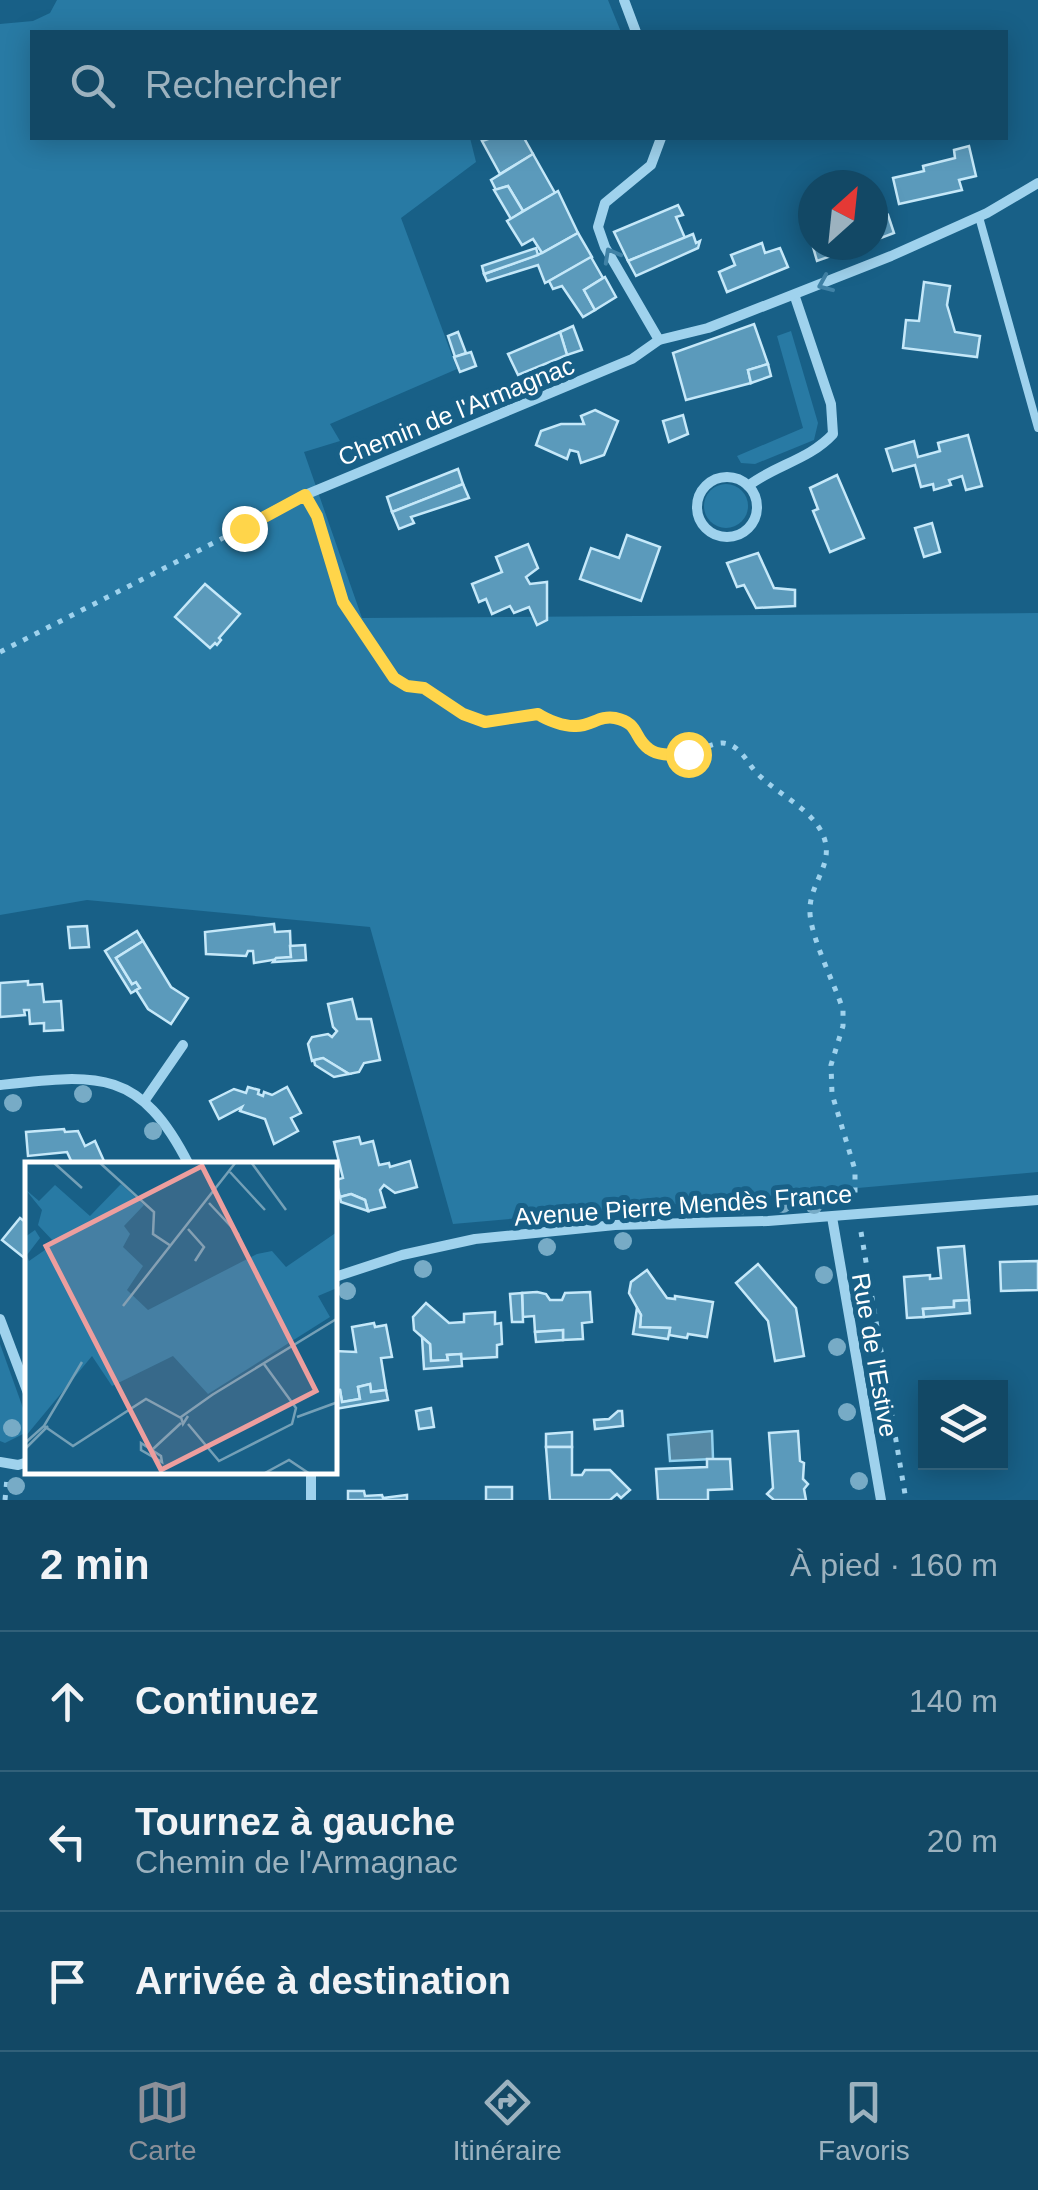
<!DOCTYPE html>
<html lang="fr">
<meta charset="utf-8">
<style>
body{margin:0;font-family:Helvetica,sans-serif;background:#1b4f6b;color:#f1f3f6}
.controls{position:absolute;right:30px;bottom:30px;display:grid;overflow:hidden;border-radius:0px;box-shadow:0 5px 25px #0003}
.controls button{width:90px;height:90px;display:grid;place-items:center;padding:0;border:0;border-bottom:2px solid #316079;background:#124865;color:#f1f3f6;font:50px sans-serif}
.compass{position:absolute;left:798px;top:170px;width:90px;height:90px;border-radius:50%;background:#124865;box-shadow:0 5px 25px #0003;rotate:27deg}
.stop{position:absolute;width:30px;height:30px;margin:-22px;border:8px solid #ffd54a;border-radius:50%;background:#fff}
.stop.end{background:#ffd54a;border-color:#fff;box-shadow:0 2px 10px #0008}
.list{margin:0;padding:0;list-style:none}
h2{display:flex;justify-content:space-between;align-items:center;height:130px;margin:0;padding:0 40px;font-size:42px}
h2 small{font-size:32px;font-weight:400;color:#9cb2bf}
.list li{display:grid;grid-template-columns:65px 1fr auto;gap:30px;align-items:center;box-sizing:border-box;height:140px;padding:0 40px;border-top:2px solid #316079}
.list b{display:block;font-size:38px;white-space:nowrap}
.list p{margin:0;font-size:32px;white-space:nowrap;color:#9cb2bf}
.list em{font-size:32px;font-style:normal;color:#9cb2bf}
.icon{flex:none;width:55px;height:55px;fill:none;stroke:currentColor;stroke-width:2;stroke-linecap:round;stroke-linejoin:round}
.map{position:relative;flex:none;width:1038px;height:1500px;overflow:hidden}
.search{position:absolute;background:#124865;box-shadow:0 5px 25px #0003;left:30px;right:30px;top:30px;height:110px;display:flex;align-items:center;gap:25px;box-sizing:border-box;padding:0 35px;border-radius:0px;color:#9cb2bf;font-size:38px}
.sheet{height:550px;background:#124865}
nav{display:flex;justify-content:space-around;align-items:center;box-sizing:border-box;height:140px;border-top:2px solid #316079;background:#124865;font-size:28px;color:#9cb2bf}
nav a{display:grid;justify-items:center;gap:5px}
nav .on{color:#8c9099}
.map>svg:first-child{display:block}
.green{fill:#287aa4}
.water{fill:#5588a4;stroke:#92d1ef;stroke-width:2.5}
.building{fill:#5b9abb;stroke:#c5e8f9;stroke-width:2.5}
.lines{fill:none;stroke-linecap:round;stroke-linejoin:round}
.path{stroke:#9fd2ed;stroke-width:5;stroke-dasharray:5 8;stroke-linecap:butt}
.lane{stroke:#9fd2ed;stroke-width:8}
.street{stroke:#9fd2ed;stroke-width:10}
.tree{fill:#77abc6}
.oneway{stroke:#4082a6}
.route{stroke:#ffd54a;stroke-width:12}
.labels{text-anchor:middle;dominant-baseline:central;stroke-width:10;stroke-linejoin:round;paint-order:stroke}
.street-label{font-size:25px;fill:#fff;stroke:#186087}
.inset-road{fill:none;stroke:#74a0b7;stroke-width:2.5}
.view{fill:#ed9e9e;fill-opacity:0.15;stroke:#ed9e9e;stroke-width:5}
.inset-edge{fill:none;stroke:#fff;stroke-width:5}
</style>
<div class="map">
<svg width="1038" height="1500" viewBox="0 0 1038 1500">
<rect width="100%" height="100%" fill="#186087"/>
<g class="green">
<polygon points="57,0 608,0 621,32 32,32 32,138 470,138 476,162 401,218 457,369 330,424 340,441 304,452 362,618 1038,613 1038,1172 453,1224 370,927 87,900 0,915 0,24 33,21 50,13"/>
<polygon points="791,331 818,423 814,440 755,464 741,463 737,456 803,428 777,336"/>
<circle cx="726" cy="506" r="22"/>
<polygon points="0,1344 28,1422 27,1432 5,1443 0,1441"/>
</g>
<polygon class="water" points="712,1431 713,1459 670,1461 668,1435"/>
<g class="building">
<polygon points="491,138 524,138 533,154 500,174 482,141"/>
<polygon points="969,146 976,176 959,180 962,190 899,204 893,178 924,171 923,166 955,158 954,150"/>
<polygon points="533,154 555,193 523,211 508,186 496,190 491,180"/>
<polygon points="508,186 523,211 511,219 494,190"/>
<polygon points="558,191 578,233 542,253 533,239 522,245 507,221"/>
<polygon points="678,205 683,215 676,217 685,238 628,261 614,232"/>
<polygon points="873,210 880,218 888,215 894,233 873,241"/>
<polygon points="813,224 813,245 862,245 817,261 807,226"/>
<polygon points="578,233 592,257 549,281 545,283 538,265 487,281 484,274 542,253"/>
<polygon points="693,234 696,243 700,241 698,248 636,276 628,261"/>
<polygon points="762,243 765,253 780,248 788,267 727,292 719,272 735,265 731,255"/>
<polygon points="536,248 538,255 484,274 482,266"/>
<polygon points="591,257 603,278 584,290 595,310 583,317 562,286 553,289 549,281"/>
<polygon points="605,277 616,297 595,310 584,290"/>
<polygon points="924,282 950,286 947,305 955,332 980,336 977,357 903,348 906,320 919,321"/>
<polygon points="754,324 768,364 748,370 751,383 686,400 673,353"/>
<polygon points="573,326 582,350 567,355 560,332"/>
<polygon points="458,332 466,353 455,357 448,336"/>
<polygon points="560,332 567,355 518,375 508,354"/>
<polygon points="471,352 476,366 460,372 454,357"/>
<polygon points="768,364 771,376 751,383 748,370"/>
<polygon points="595,410 618,421 604,455 581,463 578,452 570,450 567,459 536,445 541,431 561,424 584,424 581,416"/>
<polygon points="683,415 688,434 669,442 663,421"/>
<polygon points="968,435 982,486 966,490 962,476 949,480 951,485 934,490 933,484 921,487 915,465 893,471 886,449 914,441 918,457 940,451 938,443"/>
<polygon points="458,469 463,484 392,512 387,497"/>
<polygon points="837,475 864,538 830,552 813,511 818,509 810,488"/>
<polygon points="463,484 469,498 411,517 414,523 399,529 392,512"/>
<polygon points="932,523 940,552 924,557 915,528"/>
<polygon points="627,535 660,547 641,601 580,579 591,548 619,558"/>
<polygon points="528,544 538,568 526,577 530,584 547,582 547,620 537,625 529,607 514,613 510,606 492,614 486,599 479,602 472,584 502,572 496,557"/>
<polygon points="758,553 774,588 795,590 795,606 756,608 744,585 737,587 727,563"/>
<polygon points="205,584 240,614 219,638 221,640 217,645 215,643 210,648 175,617"/>
<polygon points="274,924 275,932 290,931 291,957 254,963 253,951 248,951 246,956 206,954 205,932"/>
<polygon points="87,926 89,947 70,948 68,927"/>
<polygon points="137,931 143,941 116,958 132,984 136,982 140,988 131,993 105,951"/>
<polygon points="143,941 171,987 188,998 171,1024 148,1009 136,990 140,988 136,982 132,984 116,958"/>
<polygon points="305,945 306,960 273,962 276,958 291,957 290,946"/>
<polygon points="28,981 28,985 42,984 44,1002 61,1001 63,1030 44,1031 44,1023 30,1024 29,1010 24,1010 25,1015 0,1017 0,983"/>
<polygon points="352,999 357,1019 371,1019 380,1060 364,1063 359,1072 349,1074 323,1058 312,1061 308,1044 312,1037 328,1034 332,1037 337,1031 333,1027 328,1004"/>
<polygon points="323,1058 349,1074 334,1077 315,1065 314,1060"/>
<polygon points="248,1087 259,1090 258,1094 263,1096 264,1092 272,1095 287,1087 301,1113 291,1118 298,1131 274,1144 265,1119 240,1111 242,1107 219,1119 210,1101 234,1089 246,1093"/>
<polygon points="64,1129 65,1132 78,1131 85,1146 95,1141 104,1161 95,1165 73,1165 67,1152 28,1156 26,1132"/>
<polygon points="359,1137 361,1144 373,1141 379,1165 389,1163 390,1167 410,1161 417,1187 395,1193 384,1185 380,1190 385,1207 368,1211 365,1200 351,1194 340,1197 336,1180 343,1178 334,1142"/>
<polygon points="351,1194 365,1200 368,1211 341,1202 340,1197"/>
<polygon points="20,1218 28,1224 28,1261 2,1240"/>
<polygon points="964,1246 969,1300 954,1301 954,1307 923,1309 924,1317 907,1318 904,1277 930,1275 930,1279 941,1278 938,1248"/>
<polygon points="1038,1261 1038,1290 1001,1291 1000,1262"/>
<polygon points="758,1264 796,1308 804,1356 775,1361 768,1321 736,1283"/>
<polygon points="647,1270 667,1298 675,1299 675,1296 713,1302 707,1337 688,1334 687,1338 669,1335 670,1328 640,1327 641,1315 629,1293 631,1282"/>
<polygon points="537,1292 546,1294 550,1300 562,1300 565,1293 590,1292 592,1322 582,1323 583,1339 563,1340 563,1330 535,1332 534,1316 523,1317 522,1293"/>
<polygon points="522,1293 523,1322 512,1322 510,1294"/>
<polygon points="969,1300 970,1313 924,1317 923,1309 954,1307 954,1301"/>
<polygon points="426,1303 449,1323 464,1322 464,1314 495,1312 495,1324 501,1323 502,1344 497,1345 497,1357 461,1359 461,1354 447,1355 448,1360 431,1361 430,1344 414,1330 413,1317"/>
<polygon points="637,1308 641,1315 640,1327 670,1328 668,1339 633,1334"/>
<polygon points="374,1323 375,1327 386,1325 392,1357 381,1358 386,1390 371,1392 370,1384 358,1387 360,1399 342,1402 340,1390 335,1390 335,1351 356,1352 352,1327"/>
<polygon points="563,1330 563,1340 536,1342 535,1332"/>
<polygon points="422,1337 430,1344 431,1361 448,1360 447,1355 461,1354 462,1366 424,1369"/>
<polygon points="370,1384 371,1392 386,1390 388,1400 335,1409 335,1390 340,1390 342,1402 360,1399 358,1387"/>
<polygon points="431,1408 434,1427 419,1429 416,1411"/>
<polygon points="618,1411 622,1411 623,1426 595,1429 594,1420 609,1419"/>
<polygon points="798,1431 800,1461 804,1463 803,1479 808,1484 804,1489 806,1500 774,1500 767,1494 773,1488 769,1433"/>
<polygon points="572,1432 572,1447 546,1447 546,1434"/>
<polygon points="546,1447 572,1447 572,1475 582,1475 585,1470 610,1470 630,1490 621,1498 617,1494 610,1500 550,1500"/>
<polygon points="707,1459 730,1459 732,1489 708,1490 708,1500 658,1500 656,1469 707,1467"/>
<rect x="486" y="1487" width="26" height="13"/>
<polygon points="348,1491 364,1491 365,1496 382,1495 383,1498 407,1495 407,1500 348,1500"/>
</g>
<g class="lines">
<g class="path">
<path d="M314 510 343 602 394 677 407 685 424 688 463 714 485 722 538 714C548 720 565 727 577 726 602 725 599 711 631 723 649 750 658 762 693 752 702 749 713 743 723 743 736 744 744 756 751 766 770 792 810 805 823 835 835 863 811 881 810 908 808 933 835 984 843 1010V1026L831 1065 832 1094 855 1170V1198"/>
<polyline points="0,652 229,535"/>
<polyline points="861,1232 906,1500"/>
<polyline points="5,1500 7,1478"/>
</g>
<polyline class="lane" points="979,217 1038,428"/>
<g class="street">
<polyline points="624,0 636,32"/>
<polyline points="659,340 605,247 598,227 605,203 651,165 661,138"/>
<circle cx="727" cy="507" r="30"/>
<path d="M748 486C775 465 809 460 833 434L831 404 795 297"/>
<polyline points="244,527 305,495 632,359 659,340 708,328 891,256 987,213 1038,183"/>
<path d="M0 1085C98 1074 140 1068 189 1165"/>
<polyline points="145,1100 183,1045"/>
<polyline points="832,1217 881,1500"/>
<polyline points="335,1277 402,1255 475,1239 615,1225 768,1221 1038,1200"/>
<polyline points="0,1319 28,1393"/>
<polyline points="0,1462 18,1465 28,1462"/>
<polyline points="311,1472 311,1500"/>
</g>
</g>
<g class="tree">
<circle cx="83" cy="1094" r="9"/>
<circle cx="13" cy="1103" r="9"/>
<circle cx="153" cy="1131" r="9"/>
<circle cx="783" cy="1204" r="9"/>
<circle cx="814" cy="1205" r="9"/>
<circle cx="740" cy="1206" r="9"/>
<circle cx="623" cy="1241" r="9"/>
<circle cx="547" cy="1247" r="9"/>
<circle cx="423" cy="1269" r="9"/>
<circle cx="824" cy="1275" r="9"/>
<circle cx="347" cy="1291" r="9"/>
<circle cx="837" cy="1347" r="9"/>
<circle cx="847" cy="1412" r="9"/>
<circle cx="12" cy="1428" r="9"/>
<circle cx="859" cy="1481" r="9"/>
<circle cx="16" cy="1486" r="9"/>
</g>
<defs><path id="oneway-chevron" d="M-2-3.5L2.5 0L-2 3.5" fill="none" stroke-width="1.6" stroke-linecap="round" stroke-linejoin="round" transform="scale(2.5)"/></defs>
<g class="oneway">
<use href="#oneway-chevron" transform="translate(611 255) rotate(-119)"/>
<use href="#oneway-chevron" transform="translate(825 284) rotate(157)"/>
</g>
<g class="lines">
<path class="route" d="M244 528 305 495 317 516 343 602 394 678 407 686 424 688 463 714 485 722 538 714C547 720 565 727 576 726 591 726 600 715 615 718 640 723 633 738 649 749 660 757 676 754 688 754"/>
</g>
<g class="labels">
<g class="street-label">
<text transform="translate(456 411) rotate(-22)">Chemin de l'Armagnac</text>
<text transform="translate(683 1205) rotate(-4)">Avenue Pierre Mendès France</text>
<text transform="translate(875 1355) rotate(80)">Rue de l'Estive</text>
</g>
</g>
<g transform="translate(25 1162)">
<rect width="312" height="312" fill="#186087"/>
<path d="M96 22 119 43 99 64 105 72 98 85 118 104 102 128 123 148 232 92 247 89 261 105 312 70V126L293 134 305 155 183 232 148 194 87 224 67 194 0 275V75L10 68 15 76 2 93 4 99 30 81 13 63 17 48 0 27 14 39 30 23 65 54Z" fill="#287aa4"/>
<path class="inset-road" d="M28 0 57 26M74 0 129 50 128 72 146 84M226 0 261 48M205 10 240 48M184 41 214 73M163 67 179 85 170 99M98 144 211 0M163 254 158 262 156 255 187 233 313 156M272 255 313 240M163 262 194 299 267 262 271 246 239 202M19 264 48 284 121 237 156 256M0 281 19 264 57 200M116 281 136 294 137 300 116 288ZM0 287 23 264M128 287 156 261M238 312 264 298 285 312"/>
<path class="view" d="M177 4 291 229 136 308 21 84Z"/>
<rect width="312" height="312" class="inset-edge"/>
</g>
</svg>
<div class="controls">
<button><svg class="icon" aria-label="layers" viewBox="0 0 24 24"><path d="M12 4l9 5-9 5-9-5zM3 14l9 5 9-5"/></svg></button>
</div>
<svg class="compass" viewBox="-18 -18 36 36"><path d="M0-13l5 13h-10z" fill="#e53935"/><path d="M0 13l5-13h-10z" fill="#9cb2bf"/></svg>
<div class="stop" style="left:688px;top:754px"></div>
<div class="stop end" style="left:244px;top:528px"></div>
<div class="search"><svg class="icon" aria-label="search" viewBox="0 0 24 24"><circle cx="10" cy="10" r="6"/><path d="M15 15l6 6"/></svg>Rechercher</div>
</div>
<section class="sheet">
<h2>2 min<small>À pied · 160 m</small></h2>
<ul class="list">
<li><svg class="icon" aria-label="ahead" viewBox="0 0 24 24"><path d="M12 20V5M6 11l6-6 6 6"/></svg><div><b>Continuez</b></div><em>140 m</em></li>
<li><svg class="icon" aria-label="left" viewBox="0 0 24 24"><path d="M17 20v-9H6M10 6l-5 5 5 5"/></svg><div><b>Tournez à gauche</b><p>Chemin de l'Armagnac</p></div><em>20 m</em></li>
<li><svg class="icon" aria-label="arrive" viewBox="0 0 24 24"><path d="M6 21V4h12l-3 4 3 4H6"/></svg><div><b>Arrivée à destination</b></div></li>
</ul>
</section>
<nav>
<a class="on"><svg class="icon" aria-label="map" viewBox="0 0 24 24"><path d="M3 6l6-2 6 2 6-2v14l-6 2-6-2-6 2zM9 4v14M15 6v14"/></svg>Carte</a>
<a><svg class="icon" aria-label="directions" viewBox="0 0 24 24"><path d="M12 3l9 9-9 9-9-9zM9 14v-3h6M13 9l2 2-2 2"/></svg>Itinéraire</a>
<a><svg class="icon" aria-label="saved" viewBox="0 0 24 24"><path d="M7 4h10v16l-5-4-5 4z"/></svg>Favoris</a>
</nav>
